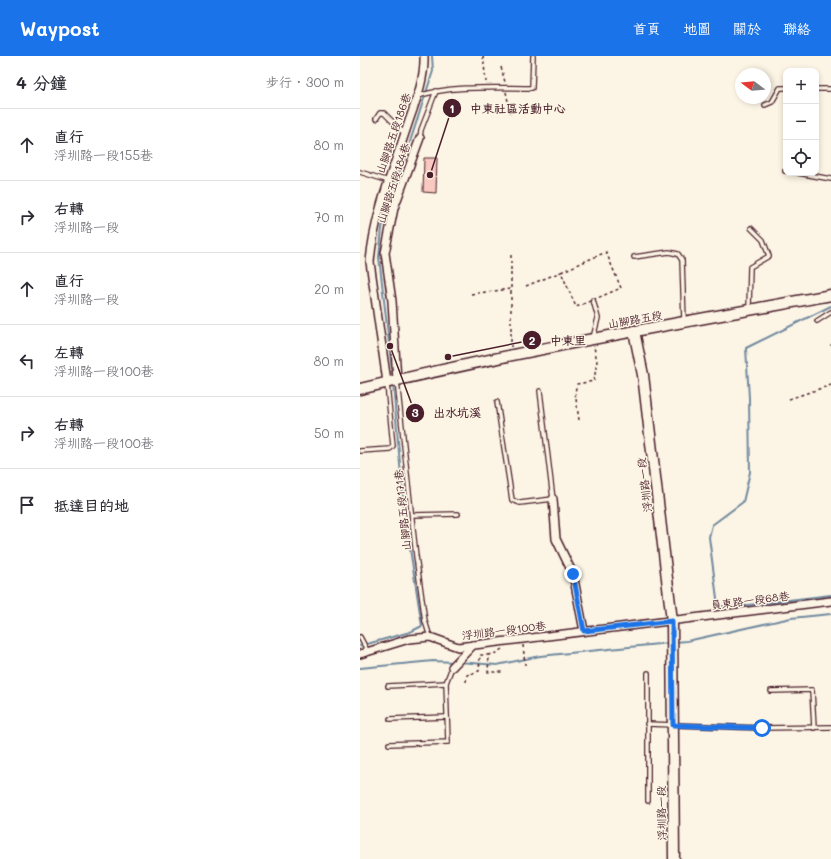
<!DOCTYPE html>
<html lang="zh-TW">
<meta charset="utf-8">
<style>
body{margin:0;font-family:Mali,"LXGW WenKai TC",sans-serif;background:#f2f2f3;color:#2b2b33}
.controls{position:absolute;right:12px;top:12px;display:grid;overflow:hidden;border-radius:8px;box-shadow:0 2px 6px #0003}
.controls button{width:36px;height:36px;display:grid;place-items:center;padding:0;border:0;border-bottom:1px solid #e1e1e2;background:#fff;color:#2b2b33;font:20px sans-serif}
.compass{position:absolute;left:375px;top:12px;width:36px;height:36px;border-radius:50%;background:#fff;box-shadow:0 2px 6px #0003;rotate:286deg}
.stop{position:absolute;width:12px;height:12px;margin:-9px;border:3px solid #1a73e8;border-radius:50%;background:#fff}
.stop.end{background:#1a73e8;border-color:#fff;box-shadow:0 1px 4px #0008}
.list{margin:0;padding:0;list-style:none}
h2{display:flex;justify-content:space-between;align-items:center;height:52px;margin:0;padding:0 16px;font-size:17px}
h2 small{font-size:13px;font-weight:400;color:#7c7c81}
.list li{display:grid;grid-template-columns:26px 1fr auto;gap:12px;align-items:center;box-sizing:border-box;height:72px;padding:0 16px;border-top:1px solid #e1e1e2}
.list b{display:block;font-size:15px;white-space:nowrap}
.list p{margin:0;font-size:13px;white-space:nowrap;color:#7c7c81}
.list em{font-size:13px;font-style:normal;color:#7c7c81}
.icon{flex:none;width:22px;height:22px;fill:none;stroke:currentColor;stroke-width:2;stroke-linecap:round;stroke-linejoin:round}
.map{position:relative;flex:none;width:471px;height:803px;overflow:hidden}
header{display:flex;align-items:center;gap:24px;box-sizing:border-box;height:56px;padding:0 20px;background:#1a73e8;color:#fff}
header strong{font-size:19px}
nav{display:flex;gap:22px;margin-inline-start:auto;font-size:14px}
main{display:flex}
aside{flex:1;background:#fff}
.map>svg:first-child{display:block}
.lines{fill:none;stroke-linecap:round;stroke-linejoin:round}
.stream{stroke:#728aa0;stroke-width:2}
.building{fill:#f9c9c1;stroke:#4a1f2b}
.lane-casing{stroke:#4a1f2b;stroke-width:6}
.street-casing{stroke:#4a1f2b;stroke-width:10}
.secondary-casing{stroke:#4a1f2b;stroke-width:13}
.path{stroke:#4a1f2b;stroke-width:1.5;stroke-dasharray:3 3;stroke-linecap:butt}
.lane{stroke:#fcf5e5;stroke-width:3.5}
.street{stroke:#fcf5e5;stroke-width:7}
.secondary{stroke:#fcf5e5;stroke-width:10}
.route{stroke:#1a73e8;stroke-width:5}
.labels{text-anchor:middle;dominant-baseline:central;stroke-width:3;stroke-linejoin:round;paint-order:stroke}
.street-label{font-size:11px;fill:#4a1f2b;stroke:#fcf5e5}
.leader{fill:none;stroke:#4a1f2b;stroke-width:1.5}
.callout-dot{fill:#4a1f2b;stroke:#fcf5e5;stroke-width:1.5}
.mark-label{font-size:12px;text-anchor:middle;font-weight:bold;fill:#fff}
.callout-label{font-size:12px;text-anchor:middle;font-weight:bold;fill:#4a1f2b;stroke:#fcf5e5;stroke-width:3;stroke-linejoin:round;paint-order:stroke}
</style>
<header>
<strong>Waypost</strong>
<nav><a>首頁</a><a>地圖</a><a>關於</a><a>聯絡</a></nav>
</header>
<main>
<aside>
<h2>4 分鐘<small>步行 · 300 m</small></h2>
<ul class="list">
<li><svg class="icon" aria-label="ahead" viewBox="0 0 24 24"><path d="M12 20V5M6 11l6-6 6 6"/></svg><div><b>直行</b><p>浮圳路一段155巷</p></div><em>80 m</em></li>
<li><svg class="icon" aria-label="right" viewBox="0 0 24 24"><path d="M7 20v-9h11M14 6l5 5-5 5"/></svg><div><b>右轉</b><p>浮圳路一段</p></div><em>70 m</em></li>
<li><svg class="icon" aria-label="ahead" viewBox="0 0 24 24"><path d="M12 20V5M6 11l6-6 6 6"/></svg><div><b>直行</b><p>浮圳路一段</p></div><em>20 m</em></li>
<li><svg class="icon" aria-label="left" viewBox="0 0 24 24"><path d="M17 20v-9H6M10 6l-5 5 5 5"/></svg><div><b>左轉</b><p>浮圳路一段100巷</p></div><em>80 m</em></li>
<li><svg class="icon" aria-label="right" viewBox="0 0 24 24"><path d="M7 20v-9h11M14 6l5 5-5 5"/></svg><div><b>右轉</b><p>浮圳路一段100巷</p></div><em>50 m</em></li>
<li><svg class="icon" aria-label="arrive" viewBox="0 0 24 24"><path d="M6 21V4h12l-3 4 3 4H6"/></svg><div><b>抵達目的地</b></div></li>
</ul>
</aside>
<div class="map">
<svg width="471" height="803" viewBox="0 0 471 803">
<rect width="100%" height="100%" fill="#fcf5e5"/>
<filter id="ink" filterUnits="userSpaceOnUse"><feTurbulence type="fractalNoise" baseFrequency=".025" numOctaves="2"/><feDisplacementMap in="SourceGraphic" scale="8" xChannelSelector="R" yChannelSelector="G"/><feConvolveMatrix kernelMatrix="1 2 1 2 8 2 1 2 1" color-interpolation-filters="sRGB"/></filter>
<g filter="url(#ink)">
<g class="lines">
<g class="stream">
<polyline points="471,250 386,292 389,342 390,416 383,446 352,469 349,481 358,550 371,551 471,539"/>
<polyline points="33,322 19,201 22,172 73,15 72,0"/>
<polyline points="315,586 327,585 431,562 471,558"/>
<polyline points="0,590 50,576 62,570 44,454 33,328"/>
<polyline points="99,606 137,609 180,600 309,587"/>
<polyline points="0,612 73,605 94,606"/>
</g>
</g>
<polygon class="building" points="64,102 77,102 76,137 63,136"/>
<g class="lines">
<g class="lane-casing">
<g id="lane">
<polyline points="456,33 471,33"/>
<path d="M58 40C94 29 134 32 172 32L173 0"/>
<polyline points="405,49 412,46 420,32 426,32"/>
<polyline points="16,63 20,57 24,57 44,77"/>
<polyline points="60,82 61,74 76,35"/>
<polyline points="425,115 426,115"/>
<polyline points="0,116 29,125"/>
<polyline points="438,117 471,123"/>
<polyline points="274,201 309,196 318,198 322,204 324,265"/>
<polyline points="389,253 390,211 409,200 403,184 391,172"/>
<polyline points="457,265 471,256"/>
<polyline points="233,282 238,262 233,244"/>
<polyline points="37,325 56,500 65,565 70,581"/>
<polyline points="137,346 152,444 160,447 193,443 180,335"/>
<polyline points="0,395 30,393 33,390 27,328"/>
<polyline points="52,459 98,458"/>
<polyline points="0,581 8,596"/>
<polyline points="28,630 86,627"/>
<polyline points="411,635 452,634 454,672"/>
<polyline points="30,663 87,661"/>
<polyline points="287,668 402,672 471,671"/>
<polyline points="29,688 88,686 86,627 92,611"/>
<polyline points="288,745 288,617"/>
</g>
</g>
<g class="street-casing">
<g id="street">
<polyline points="37,324 32,245 25,197 34,152 60,82"/>
<path d="M27 326 10 206C14 157 34 112 49 65 56 45 65 22 64 0"/>
<polyline points="193,443 196,483 213,518 224,575"/>
<polyline points="0,598 49,583 70,581 98,591 471,545"/>
<polyline points="92,611 113,589"/>
</g>
</g>
<g class="secondary-casing">
<g id="secondary">
<polyline points="274,275 283,319 312,565 314,803"/>
<path d="M0 333C156 295 314 268 471 239"/>
</g>
</g>
<g class="path">
<polyline points="123,0 126,26"/>
<polyline points="141,11 145,26"/>
<polyline points="146,36 151,59"/>
<polygon points="246,196 261,232 216,251 201,216"/>
<polyline points="151,199 151,291"/>
<polyline points="166,230 201,216"/>
<polyline points="111,238 150,233"/>
<polyline points="470,289 471,289"/>
<polyline points="429,343 471,329"/>
<polyline points="219,364 215,336 217,328 234,325 237,305 234,291"/>
<polyline points="163,589 165,609"/>
<polyline points="142,593 136,597 129,599 128,616 144,616"/>
<polyline points="106,626 107,619 119,615 120,599 129,599"/>
</g>
<use href="#lane" class="lane"/>
<use href="#street" class="street"/>
<use href="#secondary" class="secondary"/>
</g>
</g>
<g class="lines" filter="url(#ink)">
<polyline class="route" points="213,518 224,575 312,565 313,669 402,672"/>
</g>
<g class="labels">
<g class="street-label">
<text transform="translate(33 77) rotate(-71)">山腳路五段186巷</text>
<text transform="translate(33 127) rotate(-72)">山腳路五段184巷</text>
<text transform="translate(275 263) rotate(-10)">山腳路五段</text>
<text transform="translate(284 429) rotate(-97)">浮圳路一段</text>
<text transform="translate(42 454) rotate(-96)">山腳路五段171巷</text>
<text transform="translate(390 544) rotate(-7)">員東路一段68巷</text>
<text transform="translate(144 574) rotate(-7)">浮圳路一段100巷</text>
<text transform="translate(301 757) rotate(-91)">浮圳路一段</text>
</g>
</g>
<path class="leader" d="M70 119L92 52M88 301L172 284M30 290L55 357"/>
<g class="callout-dot">
<circle cx="70" cy="119" r="4"/>
<circle cx="88" cy="301" r="4"/>
<circle cx="30" cy="290" r="4"/>
<circle cx="92" cy="52" r="10"/>
<circle cx="172" cy="284" r="10"/>
<circle cx="55" cy="357" r="10"/>
</g>
<g class="mark-label">
<text x="92" y="57">1</text>
<text x="172" y="289">2</text>
<text x="55" y="361">3</text>
</g>
<g class="callout-label">
<text x="158" y="57">中東社區活動中心</text>
<text x="208" y="289">中東里</text>
<text x="97" y="361">出水坑溪</text>
</g>
</svg>
<div class="controls">
<button>+</button>
<button>−</button>
<button><svg class="icon" aria-label="locate" viewBox="0 0 24 24"><circle cx="12" cy="12" r="6"/><path d="M12 2v4M12 18v4M2 12h4M18 12h4"/></svg></button>
</div>
<svg class="compass" viewBox="-18 -18 36 36"><path d="M0-13l5 13h-10z" fill="#e53935"/><path d="M0 13l5-13h-10z" fill="#7c7c81"/></svg>
<div class="stop" style="left:402px;top:672px"></div>
<div class="stop end" style="left:213px;top:518px"></div>
</div>
</main>
